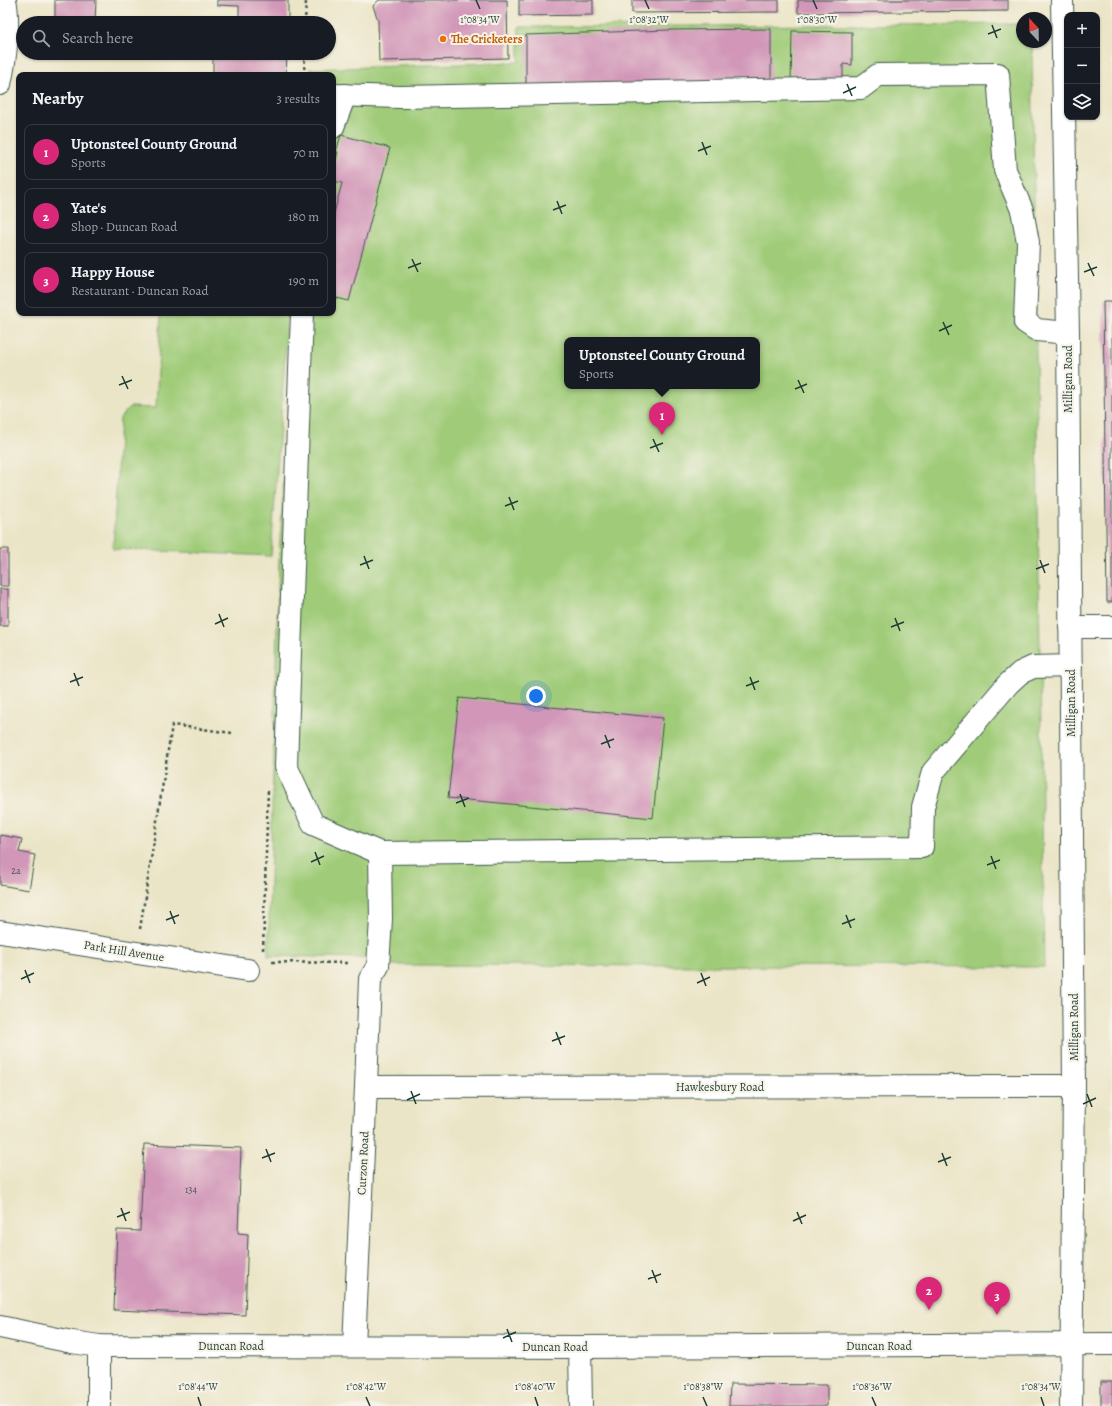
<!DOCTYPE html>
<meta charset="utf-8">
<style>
body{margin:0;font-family:Alegreya,serif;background:#242831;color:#f1f3f6}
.controls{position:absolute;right:12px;top:12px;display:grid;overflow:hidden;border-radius:8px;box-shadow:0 1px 3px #0004}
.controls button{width:36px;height:36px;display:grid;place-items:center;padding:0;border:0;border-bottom:1px solid #363941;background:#171b24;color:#f1f3f6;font:20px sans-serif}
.compass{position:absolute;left:1016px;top:12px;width:36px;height:36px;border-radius:50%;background:#171b24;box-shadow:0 1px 3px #0004;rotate:338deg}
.you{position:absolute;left:536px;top:696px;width:14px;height:14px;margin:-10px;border:3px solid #fff;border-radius:50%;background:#1a73e8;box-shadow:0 0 0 6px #1a73e833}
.badge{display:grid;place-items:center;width:26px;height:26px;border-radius:50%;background:#db2777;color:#fff;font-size:13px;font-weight:700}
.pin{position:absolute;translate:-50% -33px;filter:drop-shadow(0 1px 2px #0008)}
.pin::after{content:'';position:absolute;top:21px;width:14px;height:12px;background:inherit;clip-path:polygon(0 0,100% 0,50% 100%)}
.popup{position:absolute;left:564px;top:337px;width:196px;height:52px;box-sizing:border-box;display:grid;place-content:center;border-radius:8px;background:#171b24;filter:drop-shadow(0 1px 3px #0005);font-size:13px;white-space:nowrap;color:#9ea1a6}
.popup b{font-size:15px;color:#f1f3f6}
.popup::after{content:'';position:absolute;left:50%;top:100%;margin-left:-8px;border:8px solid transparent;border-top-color:#171b24}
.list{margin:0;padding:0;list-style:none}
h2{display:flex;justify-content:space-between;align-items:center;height:52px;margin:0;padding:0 16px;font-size:17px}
h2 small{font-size:13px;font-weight:400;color:#9ea1a6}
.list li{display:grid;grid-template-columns:26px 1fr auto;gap:12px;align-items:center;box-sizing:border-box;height:56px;margin:0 8px 8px;padding:0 8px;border:1px solid #363941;border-radius:8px}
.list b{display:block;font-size:15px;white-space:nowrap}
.list p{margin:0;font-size:13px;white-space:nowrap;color:#9ea1a6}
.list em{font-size:13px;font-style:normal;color:#9ea1a6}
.icon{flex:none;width:22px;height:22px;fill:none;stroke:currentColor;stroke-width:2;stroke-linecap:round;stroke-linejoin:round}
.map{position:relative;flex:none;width:1112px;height:1406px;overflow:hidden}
.search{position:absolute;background:#171b24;box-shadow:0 1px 3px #0004;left:16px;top:16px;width:320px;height:44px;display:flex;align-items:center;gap:10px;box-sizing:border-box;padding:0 14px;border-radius:22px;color:#9ea1a6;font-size:15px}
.panel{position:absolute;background:#171b24;box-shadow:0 1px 3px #0004;left:16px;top:72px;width:320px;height:244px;border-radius:8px}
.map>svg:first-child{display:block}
.green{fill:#a0cc79;stroke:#608456;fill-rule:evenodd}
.building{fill:#d196b8}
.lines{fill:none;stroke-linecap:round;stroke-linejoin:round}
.minor-casing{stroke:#3e564a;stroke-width:24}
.path{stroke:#3e564a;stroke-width:2.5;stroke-dasharray:3 3;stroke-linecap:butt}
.minor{stroke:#fff;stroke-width:22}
.ticks{fill:none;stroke:#1f3d34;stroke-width:1.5}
.food-dot{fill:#e8710a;stroke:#f7f3e8;stroke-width:1.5}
.labels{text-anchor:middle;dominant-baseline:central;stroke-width:4;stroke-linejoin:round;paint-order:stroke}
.number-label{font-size:10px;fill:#4c5355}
.food-label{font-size:12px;font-weight:bold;fill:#c56008;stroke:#f7f3e8;text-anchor:start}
.street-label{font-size:12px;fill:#1f3d34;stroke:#f7f3e8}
.ticks-label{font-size:10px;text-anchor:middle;fill:#1f3d34;stroke:#f7f3e8;stroke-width:4;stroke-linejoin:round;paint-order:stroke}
</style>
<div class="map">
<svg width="1112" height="1406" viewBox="0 0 1112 1406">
<rect width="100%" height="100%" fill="#f7f3e8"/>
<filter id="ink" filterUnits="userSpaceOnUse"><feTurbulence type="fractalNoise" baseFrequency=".025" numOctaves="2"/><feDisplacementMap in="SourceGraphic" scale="8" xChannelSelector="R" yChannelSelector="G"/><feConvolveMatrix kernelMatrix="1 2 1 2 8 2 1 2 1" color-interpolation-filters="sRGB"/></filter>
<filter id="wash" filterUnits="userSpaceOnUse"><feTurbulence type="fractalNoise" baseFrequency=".012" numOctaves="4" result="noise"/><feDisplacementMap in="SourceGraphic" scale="16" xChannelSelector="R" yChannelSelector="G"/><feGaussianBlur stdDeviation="0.9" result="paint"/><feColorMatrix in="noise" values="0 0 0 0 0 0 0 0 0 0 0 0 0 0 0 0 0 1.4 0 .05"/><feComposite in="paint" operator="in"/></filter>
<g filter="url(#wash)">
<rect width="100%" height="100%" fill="#ebe5c7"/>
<g class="green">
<path d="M1022 24V42H1032L1044 967 395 965 369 958 268 956 279 557 295 313H333V75H310V69L519 62V27ZM567 340H757V386H567Z"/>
<polygon points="161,313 288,313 271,556 113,549 120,418 130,407 156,408"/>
</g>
<g id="blocks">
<g class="building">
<polygon points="55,0 96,0 95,23 55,23"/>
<polygon points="217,0 288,0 288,23 239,23 239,6 217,5"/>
<polygon points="379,0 507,0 508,58 379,61 378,20 373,6"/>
<polygon points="519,0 593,0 593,15 519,16"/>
<polygon points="632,0 779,0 779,12 632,13"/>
<polygon points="798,0 1008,0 1008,11 798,13"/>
<polygon points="771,29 771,81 526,91 526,35 669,30"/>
<polygon points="792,31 852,32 852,65 843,64 843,86 791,85"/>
<polygon points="213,53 287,53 286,75 213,74"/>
<polygon points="341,135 390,148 349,301 333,297 333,217 342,183 333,181 333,172 338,152 336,152"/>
<polygon points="1103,301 1112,301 1112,602 1107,602"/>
<rect x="0" y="549" width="8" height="37"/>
<rect x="0" y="589" width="8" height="37"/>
<polygon points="459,698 663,718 653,818 448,798"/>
<polygon points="0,835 22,839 19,852 35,855 29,890 0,885"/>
<polygon points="144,1144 241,1148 238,1233 248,1234 245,1315 114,1310 117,1230 140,1231"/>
<rect x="1101" y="1382" width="11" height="24"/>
<polygon points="730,1384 827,1385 827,1406 729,1406"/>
</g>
</g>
</g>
<g filter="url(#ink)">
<use href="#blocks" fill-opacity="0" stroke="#3e564a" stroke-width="1"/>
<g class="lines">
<g class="minor-casing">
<g id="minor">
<polyline points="1062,0 1068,333 1074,1086 1071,1406"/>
<path d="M0 84C5 62 10 22 5 0"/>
<polyline points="333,95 400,97 861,88 878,75 998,74 1005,170 1022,210 1028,242 1025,322 1037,330 1068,333"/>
<polyline points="333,127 345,95"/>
<polyline points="302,313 286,766 313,824 380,853"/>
<polyline points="1070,627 1112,627"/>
<polyline points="0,932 248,970"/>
<polyline points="366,1087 1074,1086"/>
<polyline points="0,1327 72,1342 99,1346 580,1347 1112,1344"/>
<polyline points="99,1346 99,1406"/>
<polyline points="354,1346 366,1087 370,979 378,966 381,919 380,853 922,847 923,807 933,772 1008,684 1020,673 1033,667 1071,666"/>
<polyline points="580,1347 581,1406"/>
</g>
</g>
<g class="path">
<polyline points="305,23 306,0"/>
<polyline points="304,75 305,53"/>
<polyline points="140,929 172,725 232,733"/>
<polyline points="263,950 268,789"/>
<polyline points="272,962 349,963"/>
</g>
<use href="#minor" class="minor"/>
</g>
</g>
<path class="ticks" d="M476 0 480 9M645 0 649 9M813 0 817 9M992 25 997 38M988 34 1001 29M847 84 852 96M843 93 856 87M702 142 707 155M698 151 711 146M557 201 562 214M553 210 566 205M412 259 418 272M1088 263 1094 276M408 268 421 263M1084 272 1097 267M943 322 949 335M939 331 952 325M122 376 128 389M798 380 804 393M119 385 132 380M795 389 807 384M653 439 659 452M650 448 663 443M509 497 514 510M505 506 518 501M364 556 369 569M1040 560 1045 573M360 565 373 560M1036 569 1049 564M219 614 224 627M895 618 900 631M215 624 228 618M891 627 904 622M74 673 79 686M750 677 755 690M70 682 83 677M746 686 759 681M605 735 610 748M601 744 614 739M460 794 465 807M456 803 469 798M315 852 320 865M991 856 996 869M311 862 324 856M987 865 1000 860M170 911 175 924M846 915 851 928M166 920 179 915M842 924 855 919M25 970 30 983M701 973 706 986M21 979 34 973M697 983 710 977M556 1032 561 1045M552 1041 565 1036M411 1091 416 1104M1087 1094 1092 1107M407 1100 420 1094M1083 1104 1096 1098M266 1149 271 1162M942 1153 947 1166M262 1158 275 1153M938 1162 951 1157M121 1208 126 1221M797 1212 802 1224M117 1217 130 1212M793 1221 806 1215M652 1270 657 1283M648 1279 661 1274M507 1329 512 1342M503 1338 516 1332M198 1397 201 1406M366 1397 370 1406M535 1397 538 1406M703 1397 707 1406M872 1397 876 1406M1041 1397 1044 1406"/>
<circle class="food-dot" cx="443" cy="39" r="4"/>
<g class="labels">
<g class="number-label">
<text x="16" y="870">2a</text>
<text x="191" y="1189">134</text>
</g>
<g class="food-label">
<text x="451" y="39">The Cricketers</text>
</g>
<g class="street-label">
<text transform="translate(1068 379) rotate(-90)">Milligan Road</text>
<text transform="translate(1071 703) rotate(-90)">Milligan Road</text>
<text transform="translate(124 951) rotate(9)">Park Hill Avenue</text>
<text transform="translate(1074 1027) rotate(-90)">Milligan Road</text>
<text x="720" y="1087">Hawkesbury Road</text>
<text transform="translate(363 1163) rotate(-87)">Curzon Road</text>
<text x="231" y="1346">Duncan Road</text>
<text x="879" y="1346">Duncan Road</text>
<text x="555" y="1347">Duncan Road</text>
</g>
</g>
<g class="ticks-label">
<text x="480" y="23">1°08'34"W</text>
<text x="649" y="23">1°08'32"W</text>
<text x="817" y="23">1°08'30"W</text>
<text x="198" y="1390">1°08'44"W</text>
<text x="366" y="1390">1°08'42"W</text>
<text x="535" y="1390">1°08'40"W</text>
<text x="703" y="1390">1°08'38"W</text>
<text x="872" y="1390">1°08'36"W</text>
<text x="1041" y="1390">1°08'34"W</text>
</g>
</svg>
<div class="controls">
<button>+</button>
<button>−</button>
<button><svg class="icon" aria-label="layers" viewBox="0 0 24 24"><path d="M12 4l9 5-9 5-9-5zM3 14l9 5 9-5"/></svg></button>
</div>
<svg class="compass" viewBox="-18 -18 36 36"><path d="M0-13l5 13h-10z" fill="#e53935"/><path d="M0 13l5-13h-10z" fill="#9ea1a6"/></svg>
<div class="you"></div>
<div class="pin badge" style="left:662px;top:435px">1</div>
<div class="popup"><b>Uptonsteel County Ground</b>Sports</div>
<div class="pin badge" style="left:929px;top:1310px">2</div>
<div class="pin badge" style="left:997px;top:1315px">3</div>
<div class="search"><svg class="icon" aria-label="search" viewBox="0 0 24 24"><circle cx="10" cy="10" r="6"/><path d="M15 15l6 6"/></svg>Search here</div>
<section class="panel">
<h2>Nearby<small>3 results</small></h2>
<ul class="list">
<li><span class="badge">1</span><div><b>Uptonsteel County Ground</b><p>Sports</p></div><em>70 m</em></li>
<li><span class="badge">2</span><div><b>Yate's</b><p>Shop · Duncan Road</p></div><em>180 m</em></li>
<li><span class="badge">3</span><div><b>Happy House</b><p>Restaurant · Duncan Road</p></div><em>190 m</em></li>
</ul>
</section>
</div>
